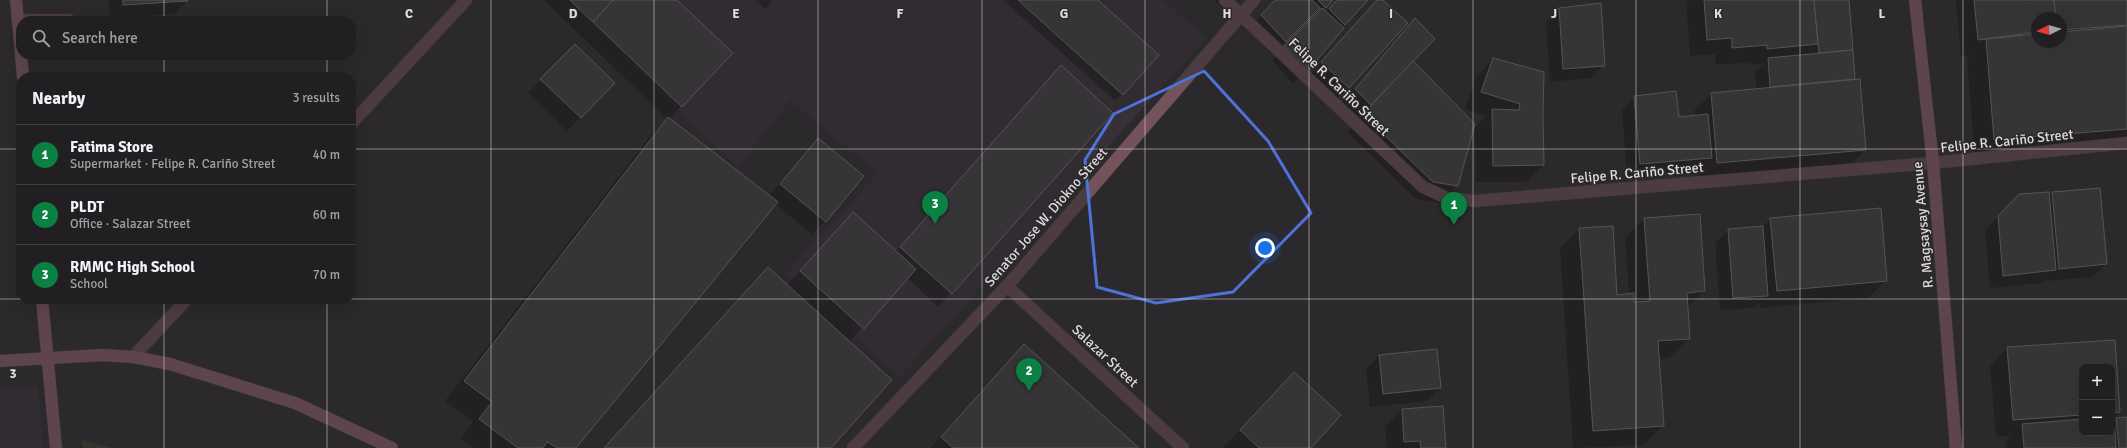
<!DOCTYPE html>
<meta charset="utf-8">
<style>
body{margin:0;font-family:Signika,sans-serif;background:#2d2c2e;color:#f1f3f6}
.controls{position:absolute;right:12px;bottom:12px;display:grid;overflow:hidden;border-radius:8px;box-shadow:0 4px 16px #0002}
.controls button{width:36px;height:36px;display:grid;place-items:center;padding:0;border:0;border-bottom:1px solid #3e3d3f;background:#211f21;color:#f1f3f6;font:20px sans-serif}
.compass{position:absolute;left:2031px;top:12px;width:36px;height:36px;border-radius:50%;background:#211f21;box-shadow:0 4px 16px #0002;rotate:265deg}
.you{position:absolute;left:1265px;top:248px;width:14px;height:14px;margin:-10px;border:3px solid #fff;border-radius:50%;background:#1a73e8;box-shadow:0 0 0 6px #1a73e833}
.badge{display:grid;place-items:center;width:26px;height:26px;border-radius:50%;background:#0b8043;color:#fff;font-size:13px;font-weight:700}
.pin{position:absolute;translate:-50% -33px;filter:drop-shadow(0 1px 2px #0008)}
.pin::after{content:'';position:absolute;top:21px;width:14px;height:12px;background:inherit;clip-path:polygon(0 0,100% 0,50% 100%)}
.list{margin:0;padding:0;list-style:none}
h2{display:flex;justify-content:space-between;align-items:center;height:52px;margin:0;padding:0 16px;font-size:17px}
h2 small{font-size:13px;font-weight:400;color:#a2a2a5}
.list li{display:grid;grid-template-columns:26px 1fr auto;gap:12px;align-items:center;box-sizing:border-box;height:60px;padding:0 16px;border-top:1px solid #3e3d3f}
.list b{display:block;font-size:15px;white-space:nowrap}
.list p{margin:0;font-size:13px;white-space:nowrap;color:#a2a2a5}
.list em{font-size:13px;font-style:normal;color:#a2a2a5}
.icon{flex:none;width:22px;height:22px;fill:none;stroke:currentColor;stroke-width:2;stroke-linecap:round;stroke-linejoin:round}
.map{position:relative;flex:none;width:2127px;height:448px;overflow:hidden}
.search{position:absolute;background:#211f21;box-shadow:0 4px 16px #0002;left:16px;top:16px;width:340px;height:44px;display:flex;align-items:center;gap:10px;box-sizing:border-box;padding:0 14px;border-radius:16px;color:#a2a2a5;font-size:15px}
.panel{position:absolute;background:#211f21;box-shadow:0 4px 16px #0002;left:16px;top:72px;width:340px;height:232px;border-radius:16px}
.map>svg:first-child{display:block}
.built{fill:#373038}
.green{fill:#3c4633}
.shadow{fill:#0007;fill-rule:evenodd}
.building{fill:#444144;stroke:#888588}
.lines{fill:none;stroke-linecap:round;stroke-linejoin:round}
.lane-casing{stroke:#484649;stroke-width:13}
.street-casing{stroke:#484649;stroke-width:13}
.secondary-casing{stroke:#484649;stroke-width:13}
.lane{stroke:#73525a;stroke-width:12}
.street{stroke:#73525a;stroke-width:12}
.secondary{stroke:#9c6774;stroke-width:12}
.marked{fill:none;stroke:#4d72da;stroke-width:3;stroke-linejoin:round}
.grid{fill:none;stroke:#dedcdf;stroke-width:1;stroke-opacity:0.55}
.labels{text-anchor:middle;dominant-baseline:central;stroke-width:3;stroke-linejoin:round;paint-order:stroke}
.street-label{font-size:14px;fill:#dedcdf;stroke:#2c292c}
.grid-label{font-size:13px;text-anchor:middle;font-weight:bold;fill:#dedcdf;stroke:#2c292c;stroke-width:3;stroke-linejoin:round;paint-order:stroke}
</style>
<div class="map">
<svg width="2127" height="448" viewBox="0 0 2127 448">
<rect width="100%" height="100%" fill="#2c292c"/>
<g class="built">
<polygon points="566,0 1162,0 1206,38 900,377 786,274 878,173 790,100 738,167"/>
<polygon points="38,386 43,448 0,448 0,390"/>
</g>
<polygon class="green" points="82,440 113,448 83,448"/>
<g class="shadow">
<polygon points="109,0 187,0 187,1 174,14 110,18"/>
<polygon points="544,0 675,0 731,53 669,119 769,196 818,140 825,221 812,234 775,204 575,448 473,448 461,439 473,422 445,401 649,138 667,119"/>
<polygon points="755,0 773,0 765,9"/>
<polygon points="1003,0 1097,0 1122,94 1115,101"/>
<polygon points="1214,0 1228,0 1221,7"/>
<polygon points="1274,0 1331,0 1322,10 1325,13 1337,0 1367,0 1293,84 1272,60 1312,20 1310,17 1272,55 1249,29"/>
<polygon points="1378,0 1382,0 1348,87 1335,100 1309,76"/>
<polygon points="1689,0 1848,0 1854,79 1853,80 1865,150 1848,167 1700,179 1699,169 1627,177 1622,110 1635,97 1678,118 1695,117 1694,111 1711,94 1757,89 1755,72 1763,64 1750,65 1750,62 1716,65 1715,54 1690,56 1686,3"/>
<path d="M1956 0H2127V147L1975 159 1967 59 1971 55 1961 56ZM2037 18H2061V42H2037Z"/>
<polygon points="1600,4 1604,65 1591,78 1550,82 1546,22 1559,9"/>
<polygon points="1415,19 1412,61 1474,124 1457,186 1440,203 1416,199 1347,132 1365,112 1364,111 1358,117 1342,102"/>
<polygon points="562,58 614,83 567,131 528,93"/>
<polygon points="1493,60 1542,115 1543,165 1526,182 1476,182 1475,127 1486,116 1465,109 1476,77"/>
<polygon points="1061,67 1112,113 938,307 907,278 849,342 830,448 604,448 787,285 853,213 895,252"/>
<polygon points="2053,193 2106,263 2093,277 2046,281 2046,279 2042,283 1990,288 1985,230 2019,195 2048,197"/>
<polygon points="1644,219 1704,291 1687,308 1689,338 1669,358 1658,359 1663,426 1643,445 1573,448 1560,248 1580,229 1616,296 1629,295 1625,238"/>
<polygon points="1771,219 1886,280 1869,298 1760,308 1759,303 1754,308 1720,310 1715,243 1728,230 1762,227"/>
<path d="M2114 341 2119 412 2113 418V422L2117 418H2127V448H2006L2005 442 2011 436 1996 437 1990 366 2007 348ZM2082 367H2112V433H2082Z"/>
<polygon points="1024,346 1138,448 930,448"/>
<polygon points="1379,356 1440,388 1427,401 1370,407 1366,369"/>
<polygon points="1277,390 1309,448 1223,448"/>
<polygon points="1402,409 1445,448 1387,448 1385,427"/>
</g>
<g class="building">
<polygon points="123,0 188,0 188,1 123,5"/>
<polygon points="570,0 613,0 593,22"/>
<polygon points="613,0 677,0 733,53 682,107 593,22"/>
<polygon points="1018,0 1098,0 1159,55 1123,95"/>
<polygon points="1275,0 1312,0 1320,8 1286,42 1261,15"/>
<polygon points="1318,0 1333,0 1326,8"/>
<polygon points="1337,0 1368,0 1345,25 1329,9"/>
<polygon points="1377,0 1383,0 1408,23 1349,88 1321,62"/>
<polygon points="1704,0 1814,0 1818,44 1767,49 1767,45 1732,48 1732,38 1707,40"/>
<polygon points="1814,0 1849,0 1853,50 1819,53"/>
<polygon points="1974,0 2054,0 2056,18 2037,18 2037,32 1978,40"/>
<polygon points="2054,0 2127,0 2127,25 2061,30 2061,18 2056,18"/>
<polygon points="1601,3 1605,66 1563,69 1559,8"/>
<polygon points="1322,8 1344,28 1307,72 1284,46"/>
<polygon points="1415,18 1435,39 1371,105 1355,89"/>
<polygon points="2127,26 2127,129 1994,140 1986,39 2037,34 2037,42 2061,42 2061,32"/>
<polygon points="575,44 615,83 581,118 540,79"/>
<polygon points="1853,50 1855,79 1770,87 1768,58"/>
<polygon points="1493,58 1544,72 1543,115 1544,165 1493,166 1492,109 1519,110 1520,104 1481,92"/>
<polygon points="1413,61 1475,124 1458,186 1433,182 1363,114"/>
<polygon points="1061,65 1113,113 952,294 900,247"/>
<polygon points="1860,79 1866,150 1717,163 1711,93"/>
<polygon points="1676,91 1679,117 1708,114 1712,158 1640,164 1634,96"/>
<polygon points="668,117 778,202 576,448 558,448 547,442 543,448 518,448 479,419 492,402 464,381"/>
<polygon points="818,138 864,176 826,222 780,184"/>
<polygon points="2100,188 2107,264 2059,269 2052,192"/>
<polygon points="2049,192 2056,270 2003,276 1998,216 2019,194"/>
<polygon points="1881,208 1887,281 1777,291 1770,218"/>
<polygon points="853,212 916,269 864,329 800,271"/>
<polygon points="1700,214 1705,291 1687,293 1690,339 1658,341 1664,426 1593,431 1579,228 1613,226 1617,295 1634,293 1634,302 1650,301 1644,218"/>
<polygon points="1763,226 1768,296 1733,298 1728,229"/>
<polygon points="768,267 892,380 831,448 604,448"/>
<polygon points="2115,340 2120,412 2112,413 2112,367 2082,367 2082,415 2013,420 2007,347"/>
<polygon points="1024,344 1139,448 953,448 941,437"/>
<polygon points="1437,349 1441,388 1383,394 1379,355"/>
<polygon points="1294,372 1341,415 1311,448 1259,448 1240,430"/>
<polygon points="1443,406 1446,448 1421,448 1420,441 1404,442 1402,409"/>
<polygon points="2112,416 2114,416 2116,448 2024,448 2022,424 2082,419 2082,433 2112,433"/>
<polygon points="2127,417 2127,448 2119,448 2116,418"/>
</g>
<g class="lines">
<g class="lane-casing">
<polyline id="lane" points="18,20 69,20"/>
</g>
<g class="street-casing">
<g id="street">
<polyline points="1225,0 1423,187 1447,198 1474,201 1933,163 2127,143"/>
<polyline points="351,124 466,0"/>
<polyline points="1007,286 1183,448"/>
<polyline points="133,357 187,299"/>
<polyline points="853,448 1007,286 1254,0"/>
</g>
</g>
<g class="secondary-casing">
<g id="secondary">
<polyline points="16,0 21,53"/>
<polyline points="1915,0 1933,163 1956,448"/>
<polyline points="21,55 23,77"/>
<polyline points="42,299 56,448"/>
<polyline points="0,361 102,355 133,357 170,364 295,403 392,448"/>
</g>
</g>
<use href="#lane" class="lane"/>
<use href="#street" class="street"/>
<use href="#secondary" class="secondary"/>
</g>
<path d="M0 0H2127V448H0ZM1204 71 1268 141 1311 213 1233 292 1156 303 1097 287 1085 160 1114 114Z" fill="#2c292c" fill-opacity=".55" fill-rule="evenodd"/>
<path class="marked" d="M1204 71 1268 141 1311 213 1233 292 1156 303 1097 287 1085 160 1114 114Z"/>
<path class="grid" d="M164 0V21M327 0V21M491 0V448M654 0V448M818 0V448M982 0V448M1145 0V448M1309 0V448M1473 0V448M1636 0V448M1800 0V448M1963 0V448M164 55V77M327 55V77M0 149H21M351 149H2127M0 299H21M164 299V448M327 299V448M351 299H2127"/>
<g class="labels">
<g class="street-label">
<text transform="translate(1339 87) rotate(44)">Felipe R. Cariño Street</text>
<text transform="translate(2007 141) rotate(-6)">Felipe R. Cariño Street</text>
<text transform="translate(1637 173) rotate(-5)">Felipe R. Cariño Street</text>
<text transform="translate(1046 217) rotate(-49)">Senator Jose W. Diokno Street</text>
<text transform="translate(1923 225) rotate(-95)">R. Magsaysay Avenue</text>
<text transform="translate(1105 356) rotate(43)">Salazar Street</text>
</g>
</g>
<g class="grid-label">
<text x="409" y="18">C</text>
<text x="573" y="18">D</text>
<text x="736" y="18">E</text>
<text x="900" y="18">F</text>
<text x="1064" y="18">G</text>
<text x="1227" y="18">H</text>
<text x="1391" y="18">I</text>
<text x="1554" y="18">J</text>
<text x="1718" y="18">K</text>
<text x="1882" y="18">L</text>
<text x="13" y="378">3</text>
</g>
</svg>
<div class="controls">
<button>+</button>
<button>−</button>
</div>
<svg class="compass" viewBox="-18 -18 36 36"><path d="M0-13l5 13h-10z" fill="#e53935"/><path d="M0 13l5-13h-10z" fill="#a2a2a5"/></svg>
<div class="you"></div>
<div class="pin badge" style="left:1454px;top:225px">1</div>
<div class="pin badge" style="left:1029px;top:391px">2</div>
<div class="pin badge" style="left:935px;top:224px">3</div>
<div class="search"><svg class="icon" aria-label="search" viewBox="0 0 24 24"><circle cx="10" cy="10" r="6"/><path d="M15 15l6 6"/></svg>Search here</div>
<section class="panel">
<h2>Nearby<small>3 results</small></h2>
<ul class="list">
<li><span class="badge">1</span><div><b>Fatima Store</b><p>Supermarket · Felipe R. Cariño Street</p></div><em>40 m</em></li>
<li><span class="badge">2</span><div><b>PLDT</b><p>Office · Salazar Street</p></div><em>60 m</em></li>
<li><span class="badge">3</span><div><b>RMMC High School</b><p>School</p></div><em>70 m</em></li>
</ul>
</section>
</div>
